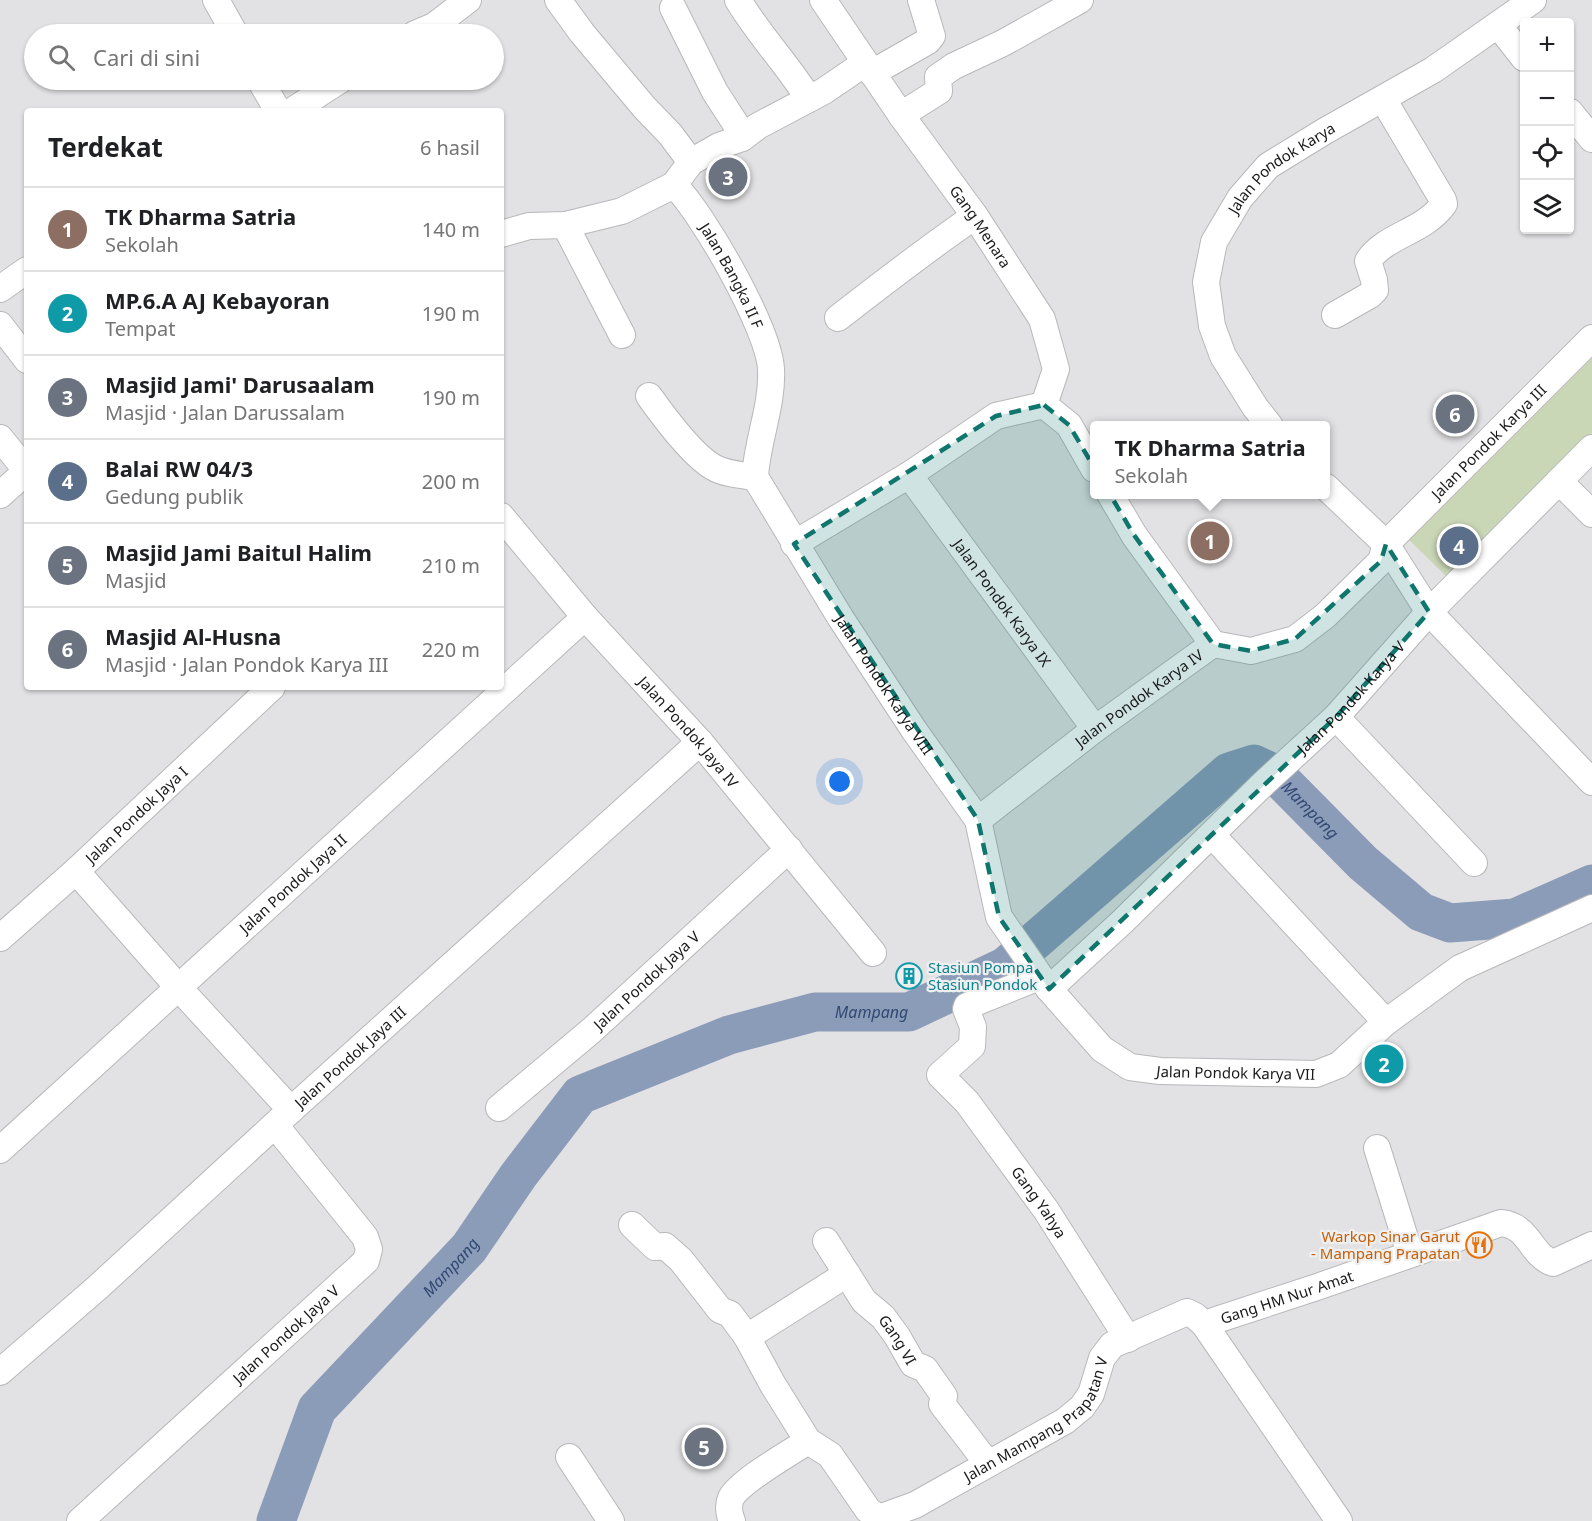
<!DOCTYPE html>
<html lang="id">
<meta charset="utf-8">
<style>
body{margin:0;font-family:"Noto Sans",sans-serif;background:#f6f6f6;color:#202124}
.controls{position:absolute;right:18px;top:18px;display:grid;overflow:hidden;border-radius:6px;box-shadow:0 2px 4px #0004}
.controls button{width:54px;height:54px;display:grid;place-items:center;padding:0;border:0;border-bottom:2px solid #e0e0e0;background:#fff;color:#202124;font:30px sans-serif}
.you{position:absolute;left:840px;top:782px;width:21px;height:21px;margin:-15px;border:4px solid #fff;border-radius:50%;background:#1a73e8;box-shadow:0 0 0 9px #1a73e833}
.badge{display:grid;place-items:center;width:39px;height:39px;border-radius:50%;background:#d93025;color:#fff;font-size:20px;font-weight:700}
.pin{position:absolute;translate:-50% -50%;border:3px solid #fff;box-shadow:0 2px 6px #0006}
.popup{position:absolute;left:1090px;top:421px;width:240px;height:78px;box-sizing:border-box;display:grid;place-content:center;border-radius:6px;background:#fff;filter:drop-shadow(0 2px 4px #0005);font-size:20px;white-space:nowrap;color:#757577}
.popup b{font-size:22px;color:#202124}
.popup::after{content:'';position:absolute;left:50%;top:100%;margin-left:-12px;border:12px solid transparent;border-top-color:#fff}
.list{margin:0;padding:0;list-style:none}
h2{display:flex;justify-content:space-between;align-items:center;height:78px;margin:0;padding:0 24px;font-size:26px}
h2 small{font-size:20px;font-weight:400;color:#757577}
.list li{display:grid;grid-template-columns:39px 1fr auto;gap:18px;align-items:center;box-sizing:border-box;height:84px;padding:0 24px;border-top:2px solid #e0e0e0}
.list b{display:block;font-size:22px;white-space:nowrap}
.list p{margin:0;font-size:20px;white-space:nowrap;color:#757577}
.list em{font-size:20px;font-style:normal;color:#757577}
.icon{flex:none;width:33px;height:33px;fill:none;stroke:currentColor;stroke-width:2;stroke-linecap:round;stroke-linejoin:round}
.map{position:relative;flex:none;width:1592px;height:1521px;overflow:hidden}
.search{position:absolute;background:#fff;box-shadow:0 2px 4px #0004;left:24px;top:24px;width:480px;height:66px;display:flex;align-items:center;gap:15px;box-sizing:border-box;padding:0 21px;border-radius:33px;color:#757577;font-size:22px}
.panel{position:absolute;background:#fff;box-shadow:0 2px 4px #0004;left:24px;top:108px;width:480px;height:582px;border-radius:6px}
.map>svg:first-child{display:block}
.green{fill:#cad7b7}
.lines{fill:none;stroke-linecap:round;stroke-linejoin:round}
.river{stroke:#8b9cb9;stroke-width:39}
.minor-casing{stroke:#b8b8ba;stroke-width:28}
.minor{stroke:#fff;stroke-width:26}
.marked{fill:#0f766e;fill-opacity:0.2;stroke:#0f766e;stroke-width:4.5;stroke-dasharray:12 8;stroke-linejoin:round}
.labels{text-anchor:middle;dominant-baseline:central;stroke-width:4.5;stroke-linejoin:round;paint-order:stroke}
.street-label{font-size:15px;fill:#19191a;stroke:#efeff0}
.culture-label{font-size:15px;fill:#0d838f;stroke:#efeff0;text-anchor:start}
.food-label{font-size:15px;fill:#c56008;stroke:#efeff0;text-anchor:end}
.water-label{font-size:16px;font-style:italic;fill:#314973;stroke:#efeff0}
</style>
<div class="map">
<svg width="1592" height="1521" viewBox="0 0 1592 1521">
<rect width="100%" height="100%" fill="#e2e1e3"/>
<polygon class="green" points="1592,343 1592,433 1449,579 1400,531"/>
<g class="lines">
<path class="river" id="s1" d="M276 1521 317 1409 469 1248 518 1176 580 1095 729 1035 815 1012H909L1006 966 1229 772 1254 764 1275 774 1363 863 1421 912 1450 923 1515 918 1592 884"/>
<g class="minor-casing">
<g id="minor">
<polyline points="216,0 235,34"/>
<polyline points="558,0 582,33 644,107 670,134 691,162"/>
<path d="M738 0C759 35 787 64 809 99"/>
<path id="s2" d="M823 0 901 115 975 216 1042 319 1056 369 1044 405"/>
<polyline points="673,8 715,92 737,126 742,138"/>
<polyline points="1498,25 1524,58"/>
<polyline points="415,34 434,26 468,0"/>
<polyline points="872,73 928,41 932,36 921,0"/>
<polyline points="260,80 278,111"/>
<polyline points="292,111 340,80"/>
<polyline points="1570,112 1592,139"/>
<polyline points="901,115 939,91 938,77 954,66 1003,43 1080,0"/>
<polyline points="674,185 691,162 719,146 742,138 758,126 824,91 865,63"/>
<polyline points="565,225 622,335"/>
<path id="s3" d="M501 234 529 226 565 225 622 211 674 185C703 213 769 329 771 369 773 405 757 441 755 477L840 617 914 730 978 820 999 917 1049 989 1102 1049 1130 1067 1160 1071 1316 1074 1339 1065 1386 1022 1460 968 1592 908"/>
<polyline points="0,289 27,270"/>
<path d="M1335 315 1370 295 1375 290 1374 280 1368 261C1385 235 1424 232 1444 204L1443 200 1383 99"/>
<path d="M838 318C883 283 928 248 975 216"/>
<polyline points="0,325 27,360"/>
<path d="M649 396C664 417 692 455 713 467 725 474 741 475 755 477"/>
<polyline points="1044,405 1069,425 1094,469"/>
<path id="s4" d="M1270 426 1255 407 1223 356 1212 326 1206 282 1214 242 1240 198 1268 166 1325 131 1433 70 1533 0"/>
<polyline points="0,438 27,471"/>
<path id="s5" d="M909 475 1095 729"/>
<polyline points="1559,481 1592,514"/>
<polyline points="1326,487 1386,544 1429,612 1592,782"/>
<polyline points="1110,494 1134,535 1213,644"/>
<polyline points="0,495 27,471"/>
<path id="s6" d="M501 516 585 617 700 742 873 953"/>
<polyline points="794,544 909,475 996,416 1044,405"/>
<polyline points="1336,717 1474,863"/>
<path id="s7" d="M978 820 1095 729 1213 644 1251 651 1295 639 1325 616 1381 561 1386 544 1592 338"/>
<polyline points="1212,835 1386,1022"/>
<polyline points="76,871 178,987 291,1110"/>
<path id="s8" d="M0 938 76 871 272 687"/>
<path id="s9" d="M1039 977 967 1006 966 1009 973 1027 972 1046 940 1075 967 1102 1046 1210 1128 1339"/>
<path id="s10" d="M1049 989 1122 922 1264 783 1336 717 1429 612 1592 448"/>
<path id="s11" d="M499 1108 592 1030 789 849"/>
<polyline points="1377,1148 1410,1254"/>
<path id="s12" d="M0 1150 585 617"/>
<path id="s13" d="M632 1225 655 1247 665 1246 681 1260 720 1310 730 1314 747 1337 773 1385 808 1441 830 1455 868 1510 879 1518 915 1505 1065 1421 1082 1407 1091 1394 1102 1358 1112 1345 1187 1312 1195 1316 1204 1324 1339 1521"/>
<path id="s14" d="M826 1241 864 1301 883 1317 897 1336 913 1364 925 1369 944 1396 942 1404 988 1464"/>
<path id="s15" d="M1204 1324 1317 1287 1501 1223C1530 1226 1530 1255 1553 1263L1592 1245"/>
<polyline points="747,1337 847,1274"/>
<path id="s16" d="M0 1372 97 1288 291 1110 700 742"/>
<polyline points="569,1457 611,1521"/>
<path id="s17" d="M80 1521 366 1261 369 1249 365 1237 275 1125"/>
<path d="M732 1521C729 1514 728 1505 731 1498 740 1481 790 1453 808 1441"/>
</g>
</g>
<use href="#minor" class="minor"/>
</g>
<path class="marked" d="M1044 405 1069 425 1134 535 1213 644 1251 651 1295 639 1381 561 1386 544 1429 612 1336 717 1049 989 999 917 978 820 794 544 996 416Z"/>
<defs>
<g id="building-ring" transform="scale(1.35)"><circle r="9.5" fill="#efeff0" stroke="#0f9aa8" stroke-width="1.5"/><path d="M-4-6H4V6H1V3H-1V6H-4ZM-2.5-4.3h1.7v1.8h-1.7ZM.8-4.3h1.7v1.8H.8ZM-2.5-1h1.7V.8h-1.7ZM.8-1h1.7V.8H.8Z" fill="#0f9aa8"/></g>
<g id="restaurant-ring" transform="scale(1.35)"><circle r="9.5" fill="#efeff0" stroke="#e8710a" stroke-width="1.5"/><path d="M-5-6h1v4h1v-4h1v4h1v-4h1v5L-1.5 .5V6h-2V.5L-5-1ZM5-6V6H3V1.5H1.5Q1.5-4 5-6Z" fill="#e8710a"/></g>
</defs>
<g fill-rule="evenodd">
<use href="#building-ring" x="909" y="976"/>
<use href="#restaurant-ring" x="1479" y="1245"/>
</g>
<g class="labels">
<g class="street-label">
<text stroke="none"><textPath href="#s4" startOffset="304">Jalan Pondok Karya</textPath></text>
<text stroke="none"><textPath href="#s2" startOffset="276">Gang Menara</textPath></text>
<text stroke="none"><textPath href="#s3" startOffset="290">Jalan Bangka II F</textPath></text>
<text stroke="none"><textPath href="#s7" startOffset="657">Jalan Pondok Karya III</textPath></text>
<text stroke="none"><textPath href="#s5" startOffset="158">Jalan Pondok Karya IX</textPath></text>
<text stroke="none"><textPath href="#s3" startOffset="746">Jalan Pondok Karya VIII</textPath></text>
<text stroke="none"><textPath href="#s10" startOffset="420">Jalan Pondok Karya V</textPath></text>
<text stroke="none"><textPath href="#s7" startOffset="202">Jalan Pondok Karya IV</textPath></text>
<text stroke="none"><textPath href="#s6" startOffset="286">Jalan Pondok Jaya IV</textPath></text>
<text stroke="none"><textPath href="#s8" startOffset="184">Jalan Pondok Jaya I</textPath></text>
<text stroke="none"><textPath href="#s12" startOffset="396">Jalan Pondok Jaya II</textPath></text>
<text stroke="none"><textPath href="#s11" startOffset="195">Jalan Pondok Jaya V</textPath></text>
<text stroke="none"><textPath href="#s16" startOffset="471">Jalan Pondok Jaya III</textPath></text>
<text stroke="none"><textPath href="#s3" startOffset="1317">Jalan Pondok Karya VII</textPath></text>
<text stroke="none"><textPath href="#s9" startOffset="324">Gang Yahya</textPath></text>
<text stroke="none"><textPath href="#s15" startOffset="87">Gang HM Nur Amat</textPath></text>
<text stroke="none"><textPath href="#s17" startOffset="278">Jalan Pondok Jaya V</textPath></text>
<text stroke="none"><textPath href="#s14" startOffset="123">Gang VI</textPath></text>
<text stroke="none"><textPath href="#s13" startOffset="584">Jalan Mampang Prapatan V</textPath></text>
</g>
<g class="culture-label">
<text x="928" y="967">Stasiun Pompa<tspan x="928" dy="17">Stasiun Pondok</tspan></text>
</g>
<g class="food-label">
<text x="1460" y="1236">Warkop Sinar Garut<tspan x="1460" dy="17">- Mampang Prapatan</tspan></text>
</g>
<g class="water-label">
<text stroke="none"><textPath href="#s1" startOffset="1376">Mampang</textPath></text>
<text stroke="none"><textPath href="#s1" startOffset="836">Mampang</textPath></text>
<text stroke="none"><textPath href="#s1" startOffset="314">Mampang</textPath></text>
</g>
</g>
</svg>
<div class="controls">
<button>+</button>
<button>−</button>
<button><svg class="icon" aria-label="locate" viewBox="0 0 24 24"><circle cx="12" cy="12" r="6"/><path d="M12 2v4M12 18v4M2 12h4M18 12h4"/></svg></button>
<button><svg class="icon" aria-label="layers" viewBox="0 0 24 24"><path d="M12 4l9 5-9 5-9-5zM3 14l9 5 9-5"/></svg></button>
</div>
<div class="you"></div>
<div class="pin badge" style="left:1210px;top:541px;background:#8d6e63">1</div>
<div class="popup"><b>TK Dharma Satria</b>Sekolah</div>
<div class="pin badge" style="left:1384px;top:1064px;background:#0f9aa8">2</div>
<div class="pin badge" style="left:728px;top:177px;background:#6b7280">3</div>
<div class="pin badge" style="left:1459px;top:546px;background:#5c6f8a">4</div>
<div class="pin badge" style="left:704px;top:1447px;background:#6b7280">5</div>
<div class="pin badge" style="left:1455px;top:414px;background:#6b7280">6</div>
<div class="search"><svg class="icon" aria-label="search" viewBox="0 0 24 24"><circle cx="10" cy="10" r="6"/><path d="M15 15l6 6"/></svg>Cari di sini</div>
<section class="panel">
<h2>Terdekat<small>6 hasil</small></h2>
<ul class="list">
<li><span class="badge" style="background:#8d6e63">1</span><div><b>TK Dharma Satria</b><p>Sekolah</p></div><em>140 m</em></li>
<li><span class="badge" style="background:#0f9aa8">2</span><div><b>MP.6.A AJ Kebayoran</b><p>Tempat</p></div><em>190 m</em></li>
<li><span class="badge" style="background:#6b7280">3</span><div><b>Masjid Jami' Darusaalam</b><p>Masjid · Jalan Darussalam</p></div><em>190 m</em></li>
<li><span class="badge" style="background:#5c6f8a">4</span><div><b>Balai RW 04/3</b><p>Gedung publik</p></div><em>200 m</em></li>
<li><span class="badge" style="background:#6b7280">5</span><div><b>Masjid Jami Baitul Halim</b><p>Masjid</p></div><em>210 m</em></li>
<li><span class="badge" style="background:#6b7280">6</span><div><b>Masjid Al-Husna</b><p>Masjid · Jalan Pondok Karya III</p></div><em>220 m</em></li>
</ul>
</section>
</div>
